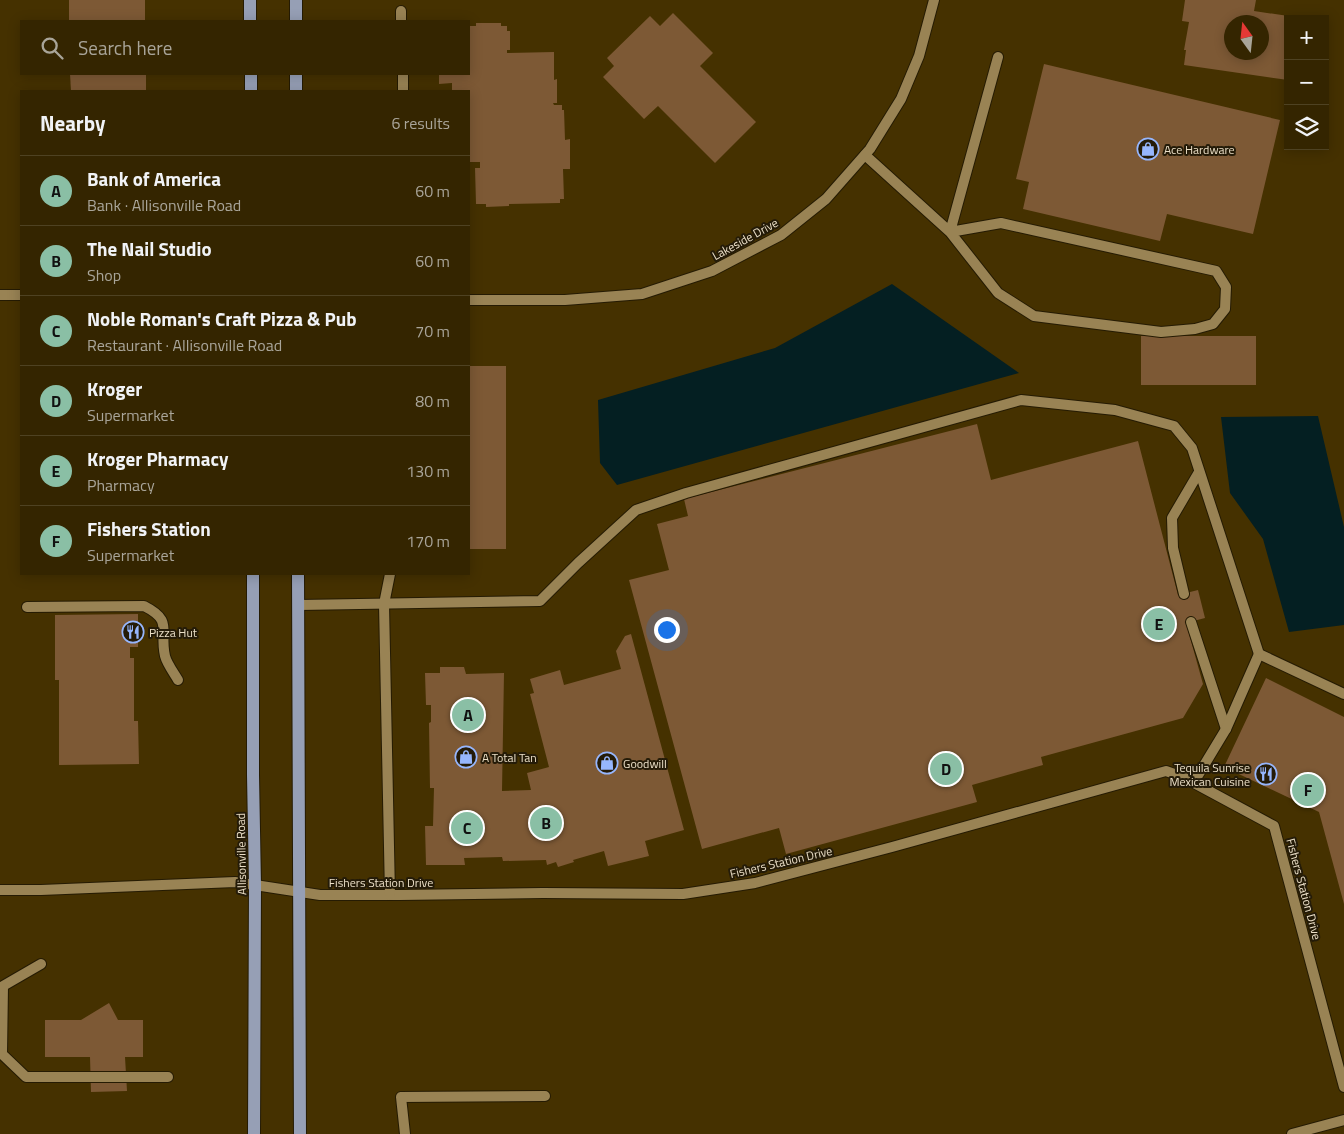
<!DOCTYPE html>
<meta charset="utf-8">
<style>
body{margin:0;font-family:"Titillium Web",sans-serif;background:#3f310f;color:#f1f3f6}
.controls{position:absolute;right:15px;top:15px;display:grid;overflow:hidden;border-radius:0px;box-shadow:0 2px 12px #0003}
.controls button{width:45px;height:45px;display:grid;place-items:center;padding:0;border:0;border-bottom:1px solid #4e4222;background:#342500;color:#f1f3f6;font:25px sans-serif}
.compass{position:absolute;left:1224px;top:15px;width:45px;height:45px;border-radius:50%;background:#342500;box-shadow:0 2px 12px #0003;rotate:345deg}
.you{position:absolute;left:666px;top:629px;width:18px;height:18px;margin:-12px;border:4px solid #fff;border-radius:50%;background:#1a73e8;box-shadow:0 0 0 8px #1a73e833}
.badge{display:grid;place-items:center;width:32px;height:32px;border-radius:50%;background:#8abfa5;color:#111;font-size:16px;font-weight:700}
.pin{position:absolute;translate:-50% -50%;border:2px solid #fff;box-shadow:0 1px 5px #0006}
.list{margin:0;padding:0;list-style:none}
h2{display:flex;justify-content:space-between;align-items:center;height:65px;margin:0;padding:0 20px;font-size:21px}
h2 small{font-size:16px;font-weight:400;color:#a9a599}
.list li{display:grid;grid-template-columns:32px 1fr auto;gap:15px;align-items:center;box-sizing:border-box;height:70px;padding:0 20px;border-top:1px solid #4e4222}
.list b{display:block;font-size:19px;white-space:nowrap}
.list p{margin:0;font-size:16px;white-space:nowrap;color:#a9a599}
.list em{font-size:16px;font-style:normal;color:#a9a599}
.icon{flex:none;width:28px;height:28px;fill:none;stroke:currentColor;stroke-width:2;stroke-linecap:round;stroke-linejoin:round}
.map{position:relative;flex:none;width:1344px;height:1134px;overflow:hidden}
.search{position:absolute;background:#342500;box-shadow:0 2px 12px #0003;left:20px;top:20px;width:450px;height:55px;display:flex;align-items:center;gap:12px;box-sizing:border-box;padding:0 18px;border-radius:0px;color:#a9a599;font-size:19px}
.panel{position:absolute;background:#342500;box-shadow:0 2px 12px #0003;left:20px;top:90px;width:450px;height:485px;border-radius:0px}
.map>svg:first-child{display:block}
.water{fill:#041f22}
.building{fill:#7d5935;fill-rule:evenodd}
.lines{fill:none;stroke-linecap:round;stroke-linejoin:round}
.service-casing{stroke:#251b03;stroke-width:12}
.minor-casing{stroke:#251b03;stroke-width:12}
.primary-casing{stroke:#251b03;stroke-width:14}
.service{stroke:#998354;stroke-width:10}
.minor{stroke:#998354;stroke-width:10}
.primary{stroke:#969fb5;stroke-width:12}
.labels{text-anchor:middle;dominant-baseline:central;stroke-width:4;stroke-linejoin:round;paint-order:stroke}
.poi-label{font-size:12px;fill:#ebdfc7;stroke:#241b08;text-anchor:start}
.street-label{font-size:12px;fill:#ebdfc7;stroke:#241b08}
</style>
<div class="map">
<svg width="1344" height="1134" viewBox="0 0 1344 1134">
<rect width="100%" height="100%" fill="#453100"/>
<g class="water">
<polygon points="892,284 1019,373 617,485 600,463 598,400 775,348"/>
<polygon points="1318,416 1344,527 1344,625 1289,632 1263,539 1230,493 1221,417"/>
</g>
<g class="building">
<rect x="69" y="0" width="76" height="21"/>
<path d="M1185 0H1256L1254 11 1302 18V19H1288V80L1184 65 1186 50H1184L1189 22 1182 21ZM1232 22H1262V52H1232Z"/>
<polygon points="673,13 713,53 700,66 756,122 715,163 658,106 644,119 603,77 614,66 607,58 650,16 660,26"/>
<polygon points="476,23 501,23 501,26 507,26 507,31 510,31 510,50 507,50 507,53 554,52 554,80 557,79 557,103 553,103 554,105 562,105 562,110 564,110 565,140 570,139 570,169 563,169 564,199 560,199 560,203 509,204 509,206 486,207 486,204 476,204 475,168 480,168 480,162 469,162 469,91 452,91 452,83 439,84 439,74 469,74 469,26 476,26"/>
<polygon points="1044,64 1280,120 1253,234 1167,214 1160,241 1023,209 1029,182 1016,179"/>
<polygon points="70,74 146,74 146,91 71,91"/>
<rect x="1141" y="336" width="115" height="49"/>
<rect x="469" y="366" width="37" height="183"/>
<polygon points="977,424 991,480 1138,441 1178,595 1198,590 1205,618 1186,623 1203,684 1183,718 1041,757 1043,765 972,785 977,802 786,854 779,828 702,849 629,580 669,570 657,524 688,516 684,499"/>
<polygon points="138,614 138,647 130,647 130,658 134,658 134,721 138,721 139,764 59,765 59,680 55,680 55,615"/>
<polygon points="631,634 684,830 645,841 649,856 608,866 604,851 573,860 574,862 558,867 556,862 547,865 546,860 503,861 502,857 464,858 465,865 426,865 425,826 433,826 434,788 430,788 429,723 431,722 431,705 426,705 425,673 440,673 440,667 464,667 466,674 504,673 502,791 531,790 527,773 549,767 530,694 534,693 530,679 560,670 564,685 621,669 616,651 625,636"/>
<polygon points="1266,678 1344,717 1344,904 1319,812 1224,767"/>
<polygon points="109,1003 118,1020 143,1020 143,1057 125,1057 127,1091 91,1092 90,1057 45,1057 45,1020 81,1020"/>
</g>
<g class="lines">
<g class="service-casing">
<g id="service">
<polyline points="401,11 401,21"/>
<polyline points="403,74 403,91"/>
<polyline points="865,155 950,232 998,293 1034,316 1161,332 1195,329 1213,324 1225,309 1226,287 1216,271 1001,223 950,232 998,57"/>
<polyline points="1184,594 1173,548 1172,518 1199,472"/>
<polyline points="299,605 540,601 578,563 636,510 686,493 1021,400 1115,410 1174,426 1192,448 1259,654"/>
<path d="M27 607 144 606C174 621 159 630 165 656 167 664 174 673 178 680"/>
<polyline points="1191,622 1226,729"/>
<polyline points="1194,782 1226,729 1259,654 1344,694"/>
<polyline points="0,890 41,890 235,882 320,895 400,895 543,893 683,894 755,883 892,847 1166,771 1183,777 1274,826 1344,1087"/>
<polyline points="390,895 384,604 390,574"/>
<polyline points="41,964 3,986 2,1054 26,1077 168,1077"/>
<polyline points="405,1134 401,1097 545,1096"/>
<polyline points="1292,1134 1344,1120"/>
</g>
</g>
<g class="minor-casing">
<g id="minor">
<polyline points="0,295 21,295"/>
<polyline points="469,300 565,300 642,294 712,271 781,235 826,199 870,149 901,99 919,56 934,0"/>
</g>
</g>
<g class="primary-casing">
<g id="primary">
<polyline points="250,0 250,21"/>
<polyline points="296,0 296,21"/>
<polyline points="251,74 251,91"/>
<polyline points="296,74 296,91"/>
<polyline points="253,574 253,775 255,885 254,1134"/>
<polyline points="298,574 300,1134"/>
</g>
</g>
<use href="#service" class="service"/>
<use href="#minor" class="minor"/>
<use href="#primary" class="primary"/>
</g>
<defs>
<g id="shop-ring" transform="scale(1.125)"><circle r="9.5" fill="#241b08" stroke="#96b6fd" stroke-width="1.5"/><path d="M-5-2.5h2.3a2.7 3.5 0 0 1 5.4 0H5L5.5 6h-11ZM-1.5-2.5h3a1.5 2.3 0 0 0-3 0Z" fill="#96b6fd"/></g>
<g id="restaurant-ring" transform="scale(1.125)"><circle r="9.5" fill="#241b08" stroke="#96b6fd" stroke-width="1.5"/><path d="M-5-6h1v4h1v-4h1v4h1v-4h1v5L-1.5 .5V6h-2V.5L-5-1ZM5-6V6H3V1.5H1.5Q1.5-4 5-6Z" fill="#96b6fd"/></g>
</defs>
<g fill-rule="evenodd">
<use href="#shop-ring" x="1148" y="149"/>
<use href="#restaurant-ring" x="133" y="632"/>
<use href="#shop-ring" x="466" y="757"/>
<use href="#shop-ring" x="607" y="763"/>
<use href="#restaurant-ring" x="1266" y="774"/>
</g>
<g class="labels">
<g class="poi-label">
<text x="1164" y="149">Ace Hardware</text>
<text x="149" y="632">Pizza Hut</text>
<text x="482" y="757">A Total Tan</text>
<text x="623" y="763">Goodwill</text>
<text x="1250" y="767" text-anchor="end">Tequila Sunrise<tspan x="1250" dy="14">Mexican Cuisine</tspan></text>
</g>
<g class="street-label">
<text transform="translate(745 239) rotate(-29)">Lakeside Drive</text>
<text transform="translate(241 854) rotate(-91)">Allisonville Road</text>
<text transform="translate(781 862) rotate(-13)">Fishers Station Drive</text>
<text x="381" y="882">Fishers Station Drive</text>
<text transform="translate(1304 889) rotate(75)">Fishers Station Drive</text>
</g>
</g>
</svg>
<div class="controls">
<button>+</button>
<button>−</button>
<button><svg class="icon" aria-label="layers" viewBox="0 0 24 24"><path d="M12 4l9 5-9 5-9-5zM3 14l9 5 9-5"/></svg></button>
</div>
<svg class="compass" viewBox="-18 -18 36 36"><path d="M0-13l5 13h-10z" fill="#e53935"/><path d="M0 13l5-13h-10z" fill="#a9a599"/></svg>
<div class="you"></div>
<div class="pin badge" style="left:468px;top:715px">A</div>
<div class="pin badge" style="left:546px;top:823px">B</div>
<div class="pin badge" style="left:467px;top:828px">C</div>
<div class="pin badge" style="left:946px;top:769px">D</div>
<div class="pin badge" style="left:1159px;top:624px">E</div>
<div class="pin badge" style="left:1308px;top:790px">F</div>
<div class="search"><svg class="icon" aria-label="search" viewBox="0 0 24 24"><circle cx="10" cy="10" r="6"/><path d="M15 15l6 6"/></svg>Search here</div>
<section class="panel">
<h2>Nearby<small>6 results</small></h2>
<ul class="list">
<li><span class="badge">A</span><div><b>Bank of America</b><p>Bank · Allisonville Road</p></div><em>60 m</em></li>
<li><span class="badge">B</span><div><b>The Nail Studio</b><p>Shop</p></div><em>60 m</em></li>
<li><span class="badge">C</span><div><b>Noble Roman's Craft Pizza &amp; Pub</b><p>Restaurant · Allisonville Road</p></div><em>70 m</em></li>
<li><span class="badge">D</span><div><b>Kroger</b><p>Supermarket</p></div><em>80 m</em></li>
<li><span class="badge">E</span><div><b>Kroger Pharmacy</b><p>Pharmacy</p></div><em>130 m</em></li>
<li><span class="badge">F</span><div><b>Fishers Station</b><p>Supermarket</p></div><em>170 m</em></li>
</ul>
</section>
</div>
